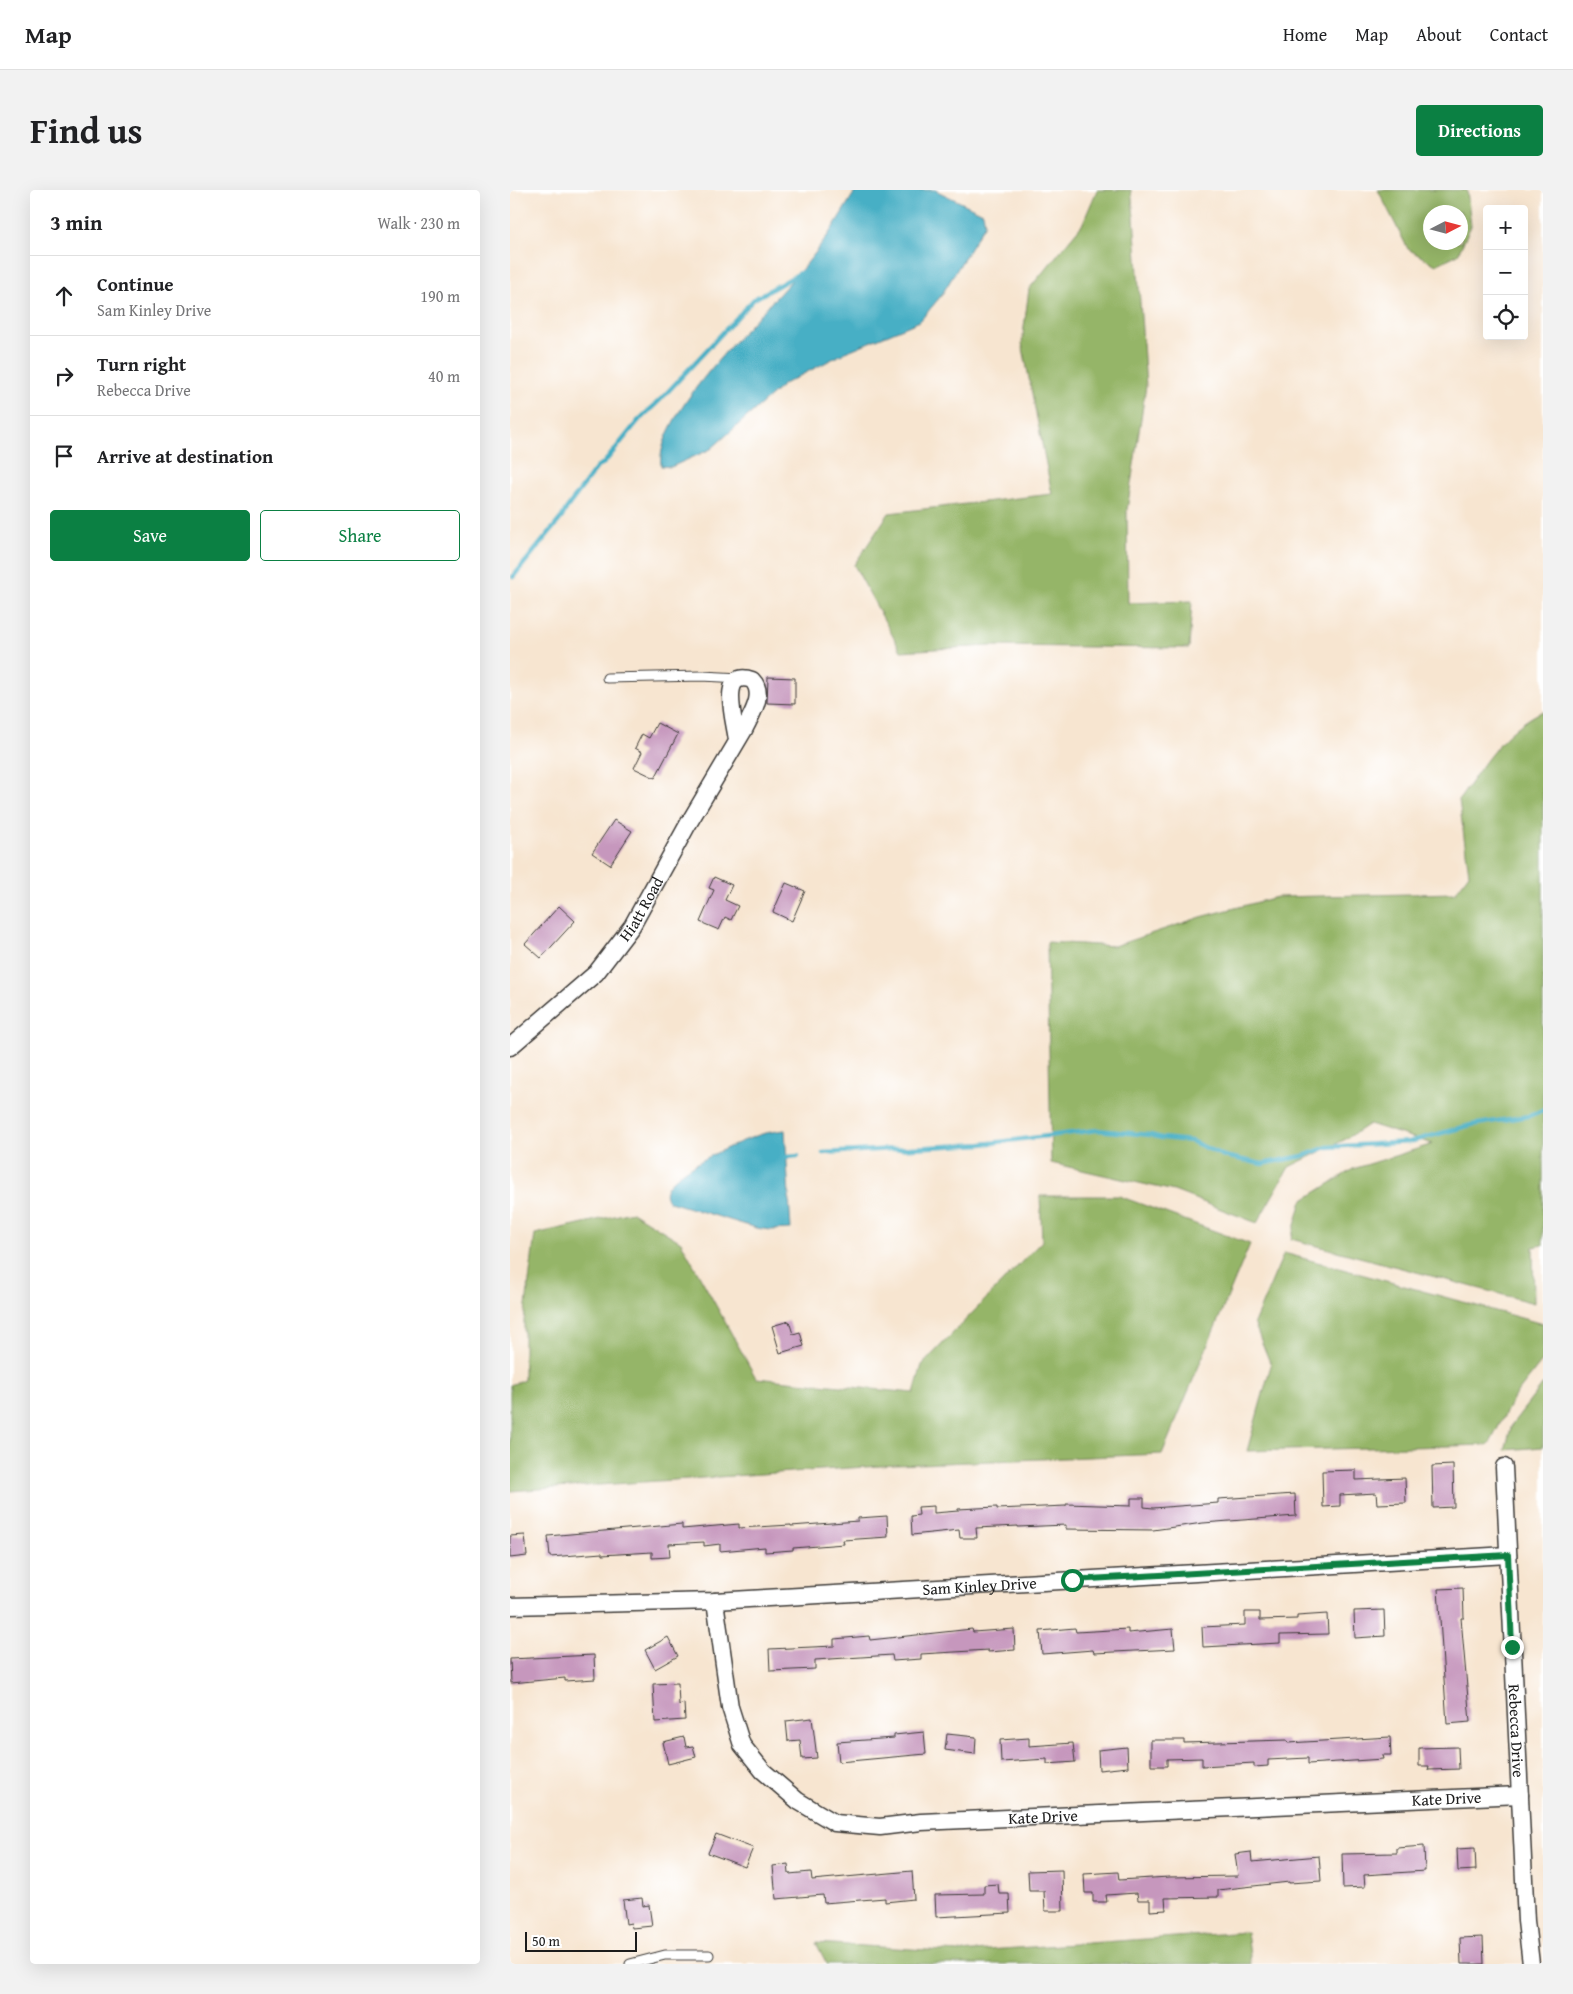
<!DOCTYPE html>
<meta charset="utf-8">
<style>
body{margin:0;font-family:"Gentium Book Plus",serif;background:#f2f2f2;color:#202124}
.controls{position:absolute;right:15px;top:15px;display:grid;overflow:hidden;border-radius:5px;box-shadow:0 5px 20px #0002}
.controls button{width:45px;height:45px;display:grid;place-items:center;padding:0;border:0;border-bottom:1px solid #e0e0e0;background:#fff;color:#202124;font:25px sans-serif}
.compass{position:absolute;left:913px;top:15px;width:45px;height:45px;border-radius:50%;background:#fff;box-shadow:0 5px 20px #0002;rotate:84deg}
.scale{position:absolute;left:15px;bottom:12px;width:112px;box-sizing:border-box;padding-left:5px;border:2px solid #1c1c1c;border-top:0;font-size:14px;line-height:18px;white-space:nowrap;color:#1c1c1c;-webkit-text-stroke:4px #fff;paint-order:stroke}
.stop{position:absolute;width:15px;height:15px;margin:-11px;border:4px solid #0b8043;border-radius:50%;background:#fff}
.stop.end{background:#0b8043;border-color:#fff;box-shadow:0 1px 5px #0008}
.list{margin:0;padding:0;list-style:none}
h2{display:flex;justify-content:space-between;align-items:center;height:65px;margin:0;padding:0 20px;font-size:21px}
h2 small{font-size:16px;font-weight:400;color:#757577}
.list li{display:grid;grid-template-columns:32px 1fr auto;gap:15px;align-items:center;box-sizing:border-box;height:80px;padding:0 20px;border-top:1px solid #e0e0e0}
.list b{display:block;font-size:19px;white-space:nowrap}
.list p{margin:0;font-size:16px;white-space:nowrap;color:#757577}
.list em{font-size:16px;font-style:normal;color:#757577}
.actions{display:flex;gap:10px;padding:15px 20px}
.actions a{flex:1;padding:11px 0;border:1px solid #0b8043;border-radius:5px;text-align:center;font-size:18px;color:#0b8043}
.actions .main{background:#0b8043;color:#fff}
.icon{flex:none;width:28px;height:28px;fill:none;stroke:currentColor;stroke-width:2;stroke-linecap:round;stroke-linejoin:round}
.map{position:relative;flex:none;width:1033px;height:1774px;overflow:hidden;border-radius:5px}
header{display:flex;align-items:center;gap:30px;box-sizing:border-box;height:70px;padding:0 25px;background:#fff;border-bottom:1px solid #e0e0e0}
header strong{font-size:24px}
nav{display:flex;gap:28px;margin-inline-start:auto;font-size:18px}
.intro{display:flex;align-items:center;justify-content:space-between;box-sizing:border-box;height:120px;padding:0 30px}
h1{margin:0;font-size:35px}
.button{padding:12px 22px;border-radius:5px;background:#0b8043;color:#fff;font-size:18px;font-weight:700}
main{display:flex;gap:30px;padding:0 30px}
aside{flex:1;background:#fff;border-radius:5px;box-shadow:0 5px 20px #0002}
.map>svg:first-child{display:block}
.forest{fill:#95b568;stroke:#586842;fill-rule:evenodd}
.water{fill:#46afc5;stroke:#316670}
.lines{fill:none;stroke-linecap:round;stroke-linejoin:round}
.stream{stroke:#46afc5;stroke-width:4.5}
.building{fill:#c697bd}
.lane-casing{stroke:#3d3a37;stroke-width:11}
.street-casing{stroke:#3d3a37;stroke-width:19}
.lane{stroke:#fff;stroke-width:9}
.street{stroke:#fff;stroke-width:16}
.route{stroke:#0b8043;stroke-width:6}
.labels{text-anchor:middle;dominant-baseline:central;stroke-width:4;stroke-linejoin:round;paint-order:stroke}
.street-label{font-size:16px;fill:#1c1c1c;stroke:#fff}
</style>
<header>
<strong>Map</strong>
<nav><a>Home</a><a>Map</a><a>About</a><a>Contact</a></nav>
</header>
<div class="intro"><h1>Find us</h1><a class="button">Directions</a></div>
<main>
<aside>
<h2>3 min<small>Walk · 230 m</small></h2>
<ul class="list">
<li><svg class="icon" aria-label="ahead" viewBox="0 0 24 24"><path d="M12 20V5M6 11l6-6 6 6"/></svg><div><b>Continue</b><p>Sam Kinley Drive</p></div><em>190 m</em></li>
<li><svg class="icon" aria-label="right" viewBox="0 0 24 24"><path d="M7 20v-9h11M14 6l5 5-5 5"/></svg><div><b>Turn right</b><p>Rebecca Drive</p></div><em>40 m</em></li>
<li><svg class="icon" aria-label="arrive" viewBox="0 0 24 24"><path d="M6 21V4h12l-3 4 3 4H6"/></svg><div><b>Arrive at destination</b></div></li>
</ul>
<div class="actions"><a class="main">Save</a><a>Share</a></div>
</aside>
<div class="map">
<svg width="1033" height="1774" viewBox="0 0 1033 1774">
<rect width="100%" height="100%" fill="#fff"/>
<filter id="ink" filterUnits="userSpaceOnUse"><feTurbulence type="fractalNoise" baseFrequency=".02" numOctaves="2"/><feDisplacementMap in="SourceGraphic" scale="10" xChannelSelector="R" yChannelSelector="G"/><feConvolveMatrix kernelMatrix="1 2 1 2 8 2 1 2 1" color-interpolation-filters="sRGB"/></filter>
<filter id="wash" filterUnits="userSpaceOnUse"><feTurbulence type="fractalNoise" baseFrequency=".0096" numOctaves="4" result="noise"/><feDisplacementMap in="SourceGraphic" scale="20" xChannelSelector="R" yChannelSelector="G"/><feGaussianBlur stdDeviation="1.12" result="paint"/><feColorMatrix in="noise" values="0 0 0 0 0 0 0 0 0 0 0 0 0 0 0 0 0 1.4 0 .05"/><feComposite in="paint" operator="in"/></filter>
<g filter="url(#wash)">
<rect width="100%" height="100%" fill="#f7e5d0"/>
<g class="forest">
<polygon points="587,0 621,0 624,27 636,196 617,320 618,413 682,411 679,458 480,456 391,461 344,375 379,323 542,304 512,153 519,99 572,35"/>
<path d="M868 0H957L961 36 948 64 926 75 898 59ZM921 22H951V52H921Z"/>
<path d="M1033 521V1055L1023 1057 1024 1113 781 1049 792 1011 843 979 923 954 859 934 836 949 779 977 747 1033 664 1001 541 973 537 752 604 756 691 727 767 707 945 703 959 684 949 610C973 575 993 540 1033 521Z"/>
<polygon points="530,1006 609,1006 740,1054 652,1264 385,1275 0,1301 0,1195 14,1190 14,1131 25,1044 122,1022 171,1052 246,1188 404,1203 412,1175 532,1051"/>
<polygon points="774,1063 1033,1134 1033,1170 1004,1207 979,1255 737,1261 761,1175 744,1133"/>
<polygon points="1033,1194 1033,1257 995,1260 1002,1234"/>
<polygon points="737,1742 741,1774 317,1774 306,1753 449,1762"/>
</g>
<g class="water">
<path d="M346 0H425L473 23 475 34 431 106 410 131 338 161 274 194 201 259 161 277 151 276C144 220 268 111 302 67 319 46 332 22 346 0Z"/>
<path d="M275 940 281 1039 260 1040 246 1038 160 1012C132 991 237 948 252 944 259 942 267 941 275 940Z"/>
</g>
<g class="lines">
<g class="stream">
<polyline points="3,387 52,327 56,319 88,276 94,273 128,231 151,209 244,109 292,82"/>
<polyline points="313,963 472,954 587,940 640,945 652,948 681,951 714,966 752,974 793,966 817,957 899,952 961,935 1019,926 1033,920"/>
<polyline points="276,967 288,966"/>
</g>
</g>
<g id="blocks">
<g class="building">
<polygon points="258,487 285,488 285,514 257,513"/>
<polygon points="147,533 168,544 145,588 124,578 132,562 125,558 132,544 139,548"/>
<polygon points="104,630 122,641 100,675 82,663"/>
<polygon points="204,687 222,695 215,710 228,716 221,730 215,727 209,740 190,732 204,700 199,698"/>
<polygon points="276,693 295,701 282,731 263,722"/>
<polygon points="49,716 65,731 31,768 15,754"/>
<polygon points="279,1131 283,1144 290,1142 294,1156 270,1163 262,1136"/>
<polygon points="943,1275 944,1317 923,1318 922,1276"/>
<polygon points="846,1280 846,1290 895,1288 896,1313 867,1314 866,1303 830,1305 830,1316 813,1317 812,1281"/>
<polygon points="785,1304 786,1326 693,1333 643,1340 556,1339 556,1335 508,1337 508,1336 466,1338 467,1348 450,1348 449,1340 402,1345 401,1326 409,1325 408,1317 424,1316 424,1323 448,1321 448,1319 487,1317 487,1319 556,1316 556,1314 621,1316 621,1308 634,1308 634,1317 643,1318 708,1313 708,1309"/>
<polygon points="377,1326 378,1347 333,1350 334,1354 283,1358 283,1360 255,1362 255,1357 210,1361 210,1354 194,1356 194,1352 159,1354 160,1367 142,1368 142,1362 92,1365 92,1363 40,1367 38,1346 172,1334 172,1339 229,1334 229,1338 281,1335 281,1336 348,1331 348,1328"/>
<polygon points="15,1345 17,1366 0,1368 0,1346"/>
<polygon points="953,1398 954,1428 951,1428 960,1532 937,1534 928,1399"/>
<polygon points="874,1420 875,1446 845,1448 844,1421"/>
<polygon points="735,1422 750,1422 750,1430 787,1429 787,1426 817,1424 818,1444 770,1445 770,1453 693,1457 692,1437 735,1435"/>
<polygon points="565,1438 566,1442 618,1439 618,1443 663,1439 665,1459 584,1463 583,1460 532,1464 530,1441"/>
<polygon points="462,1439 463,1442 504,1439 505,1460 478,1462 478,1460 411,1464 411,1469 383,1471 382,1465 305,1470 305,1479 260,1481 259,1459 324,1456 324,1449 359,1446 360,1450"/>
<polygon points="158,1447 168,1466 145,1479 135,1460"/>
<polygon points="84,1465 85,1489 55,1491 55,1488 1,1493 0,1469"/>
<polygon points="168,1493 169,1515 174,1513 175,1530 145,1532 143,1494"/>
<polygon points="302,1528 307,1568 292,1569 290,1550 278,1551 276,1531"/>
<polygon points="414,1542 416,1564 329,1572 327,1552 384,1548 384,1545"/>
<polygon points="437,1544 466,1547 465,1564 435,1560"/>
<polygon points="174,1547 176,1557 183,1556 186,1567 158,1574 153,1552"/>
<polygon points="880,1547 881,1565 872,1565 873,1569 798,1574 798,1568 758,1570 758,1576 744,1577 744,1573 692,1576 692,1568 657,1569 657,1576 641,1576 641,1550 674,1550 674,1553 777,1550 778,1553"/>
<polygon points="519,1548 519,1556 563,1553 565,1572 537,1574 537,1569 491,1572 490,1550"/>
<polygon points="617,1557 618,1577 589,1580 588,1560"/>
<polygon points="948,1557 949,1579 918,1580 919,1576 909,1576 909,1558"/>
<polygon points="206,1644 243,1658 235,1677 198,1663"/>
<polygon points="914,1656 915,1681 854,1685 855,1697 833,1698 832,1664 887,1663 887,1658"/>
<polygon points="965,1658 966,1680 948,1681 947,1659"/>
<polygon points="741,1662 742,1672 809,1666 811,1691 779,1693 779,1692 708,1700 708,1707 655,1708 656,1720 640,1721 640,1710 628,1710 627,1703 596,1705 597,1712 583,1712 583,1703 575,1703 574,1684 608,1682 609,1690 659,1687 728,1686 725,1664"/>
<polygon points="278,1674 279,1684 301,1682 302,1690 402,1681 404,1709 375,1712 375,1708 314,1713 313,1705 266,1709 263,1676"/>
<polygon points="552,1680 553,1721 535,1721 534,1701 519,1701 518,1681"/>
<polygon points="488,1694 489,1704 499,1704 500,1723 426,1727 425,1705 474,1704 474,1695"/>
<polygon points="132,1708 133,1716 139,1715 142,1736 122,1738 121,1733 116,1734 113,1710"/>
<polygon points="973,1747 974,1774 951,1774 950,1748"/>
</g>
</g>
</g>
<g filter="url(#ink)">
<use href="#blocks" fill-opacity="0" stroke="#3d3a37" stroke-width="1"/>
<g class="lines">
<g class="lane-casing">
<g id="lane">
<polyline points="97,488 192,486 231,488"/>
<polyline points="120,1774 155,1765 199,1765"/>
</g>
</g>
<g class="street-casing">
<g id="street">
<path id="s1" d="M0 857 86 783 122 736 177 636 234 540C241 525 256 504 242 490 207 478 226 535 227 551"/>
<path id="s2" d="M994 1277 1016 1731 1021 1774"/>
<path id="s3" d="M205 1411 220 1517 232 1555 253 1581 288 1611 325 1633 370 1637 411 1632 1010 1605"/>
<path id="s4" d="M0 1416 205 1411 998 1365"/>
</g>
</g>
<use href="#lane" class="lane"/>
<use href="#street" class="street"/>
</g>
</g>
<g class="lines" filter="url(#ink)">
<polyline class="route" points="562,1390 998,1365 1002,1457"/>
</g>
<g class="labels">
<g class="street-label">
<text stroke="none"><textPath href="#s1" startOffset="192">Hiatt Road</textPath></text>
<text stroke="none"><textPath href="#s4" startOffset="470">Sam Kinley Drive</textPath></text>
<text stroke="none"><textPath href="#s2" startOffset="264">Rebecca Drive</textPath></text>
<text stroke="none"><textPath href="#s3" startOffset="882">Kate Drive</textPath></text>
<text stroke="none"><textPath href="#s3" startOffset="478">Kate Drive</textPath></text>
</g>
</g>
</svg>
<div class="controls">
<button>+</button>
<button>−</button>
<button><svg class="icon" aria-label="locate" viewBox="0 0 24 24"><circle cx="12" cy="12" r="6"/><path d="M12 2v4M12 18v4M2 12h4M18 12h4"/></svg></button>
</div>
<svg class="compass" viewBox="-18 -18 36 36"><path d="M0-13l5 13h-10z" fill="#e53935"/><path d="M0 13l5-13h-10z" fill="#757577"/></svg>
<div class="scale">50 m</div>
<div class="stop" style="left:562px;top:1390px"></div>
<div class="stop end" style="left:1002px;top:1457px"></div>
</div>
</main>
